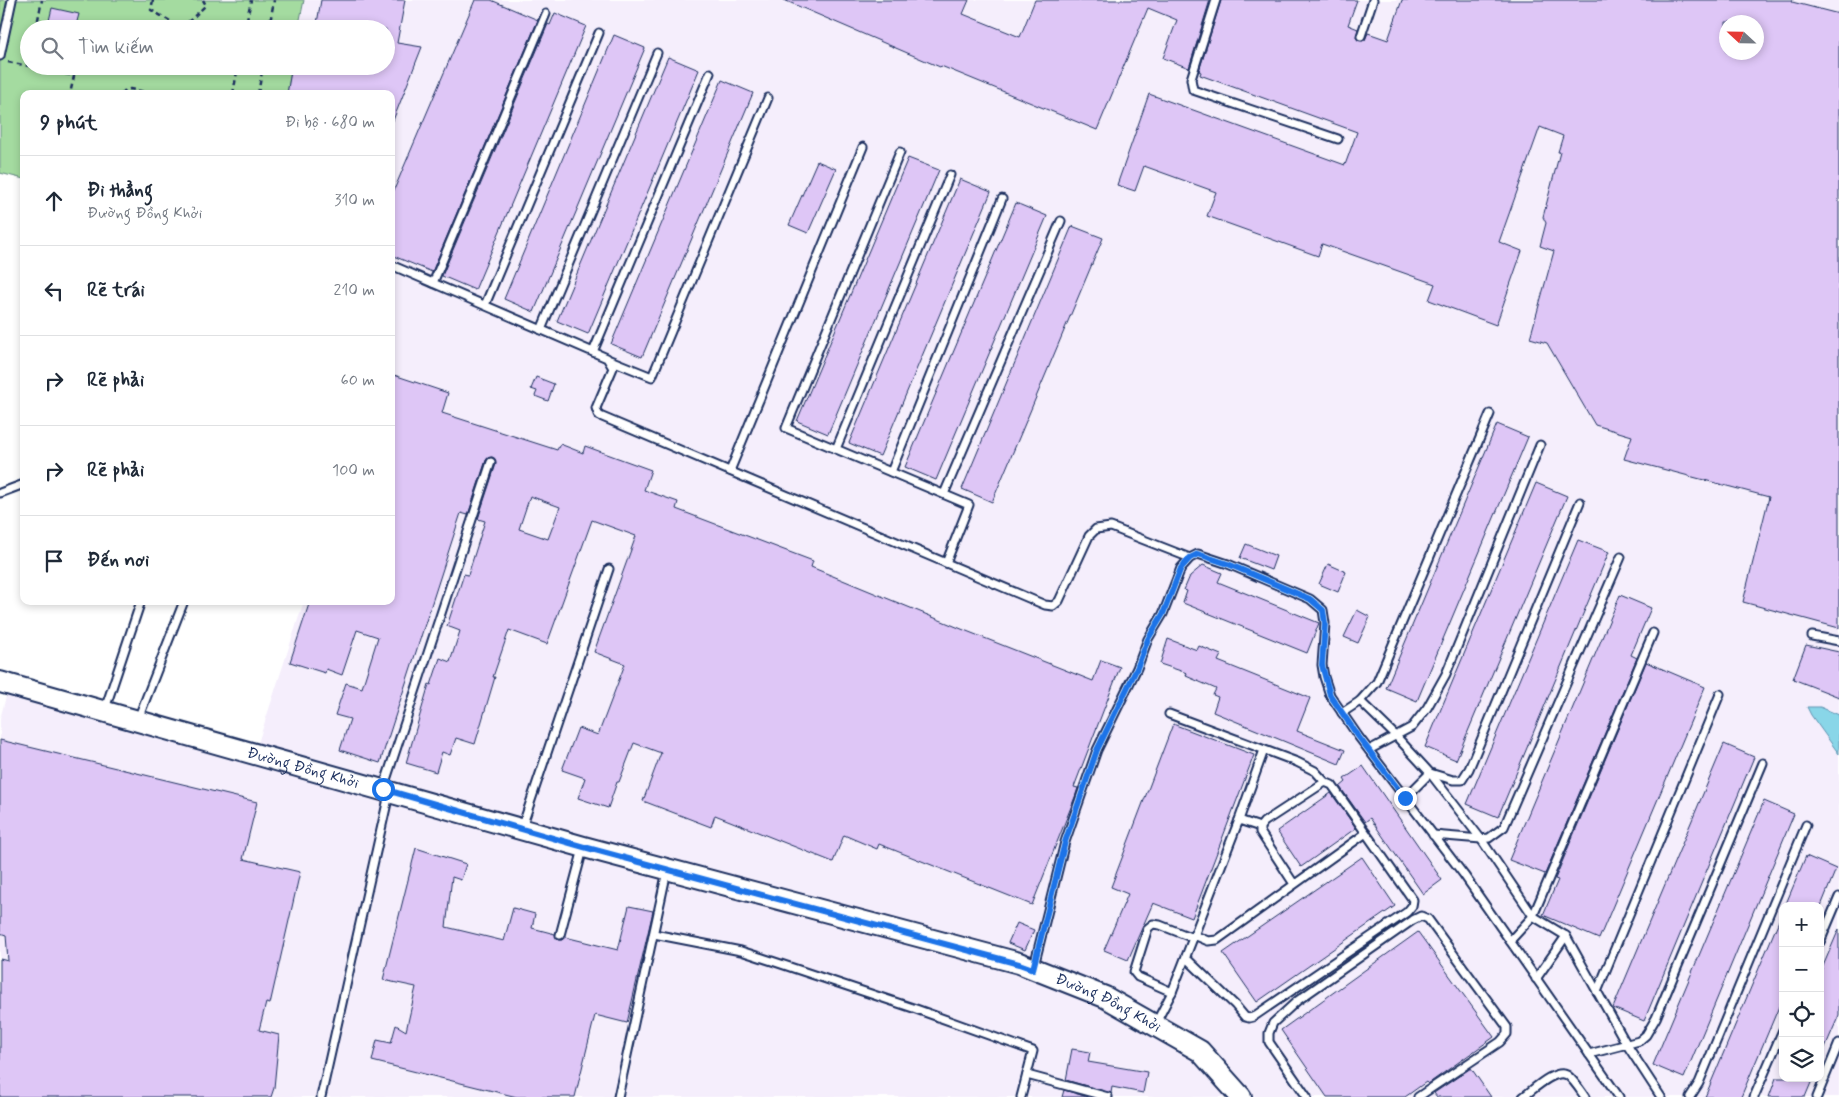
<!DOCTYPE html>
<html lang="vi">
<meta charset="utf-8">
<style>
body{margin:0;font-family:Mynerve,sans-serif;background:#f6f6f7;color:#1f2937}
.controls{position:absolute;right:15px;bottom:15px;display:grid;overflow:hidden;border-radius:10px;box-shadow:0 2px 8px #0003}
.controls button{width:45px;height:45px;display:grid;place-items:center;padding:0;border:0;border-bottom:1px solid #e0e1e3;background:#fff;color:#1f2937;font:25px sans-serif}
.compass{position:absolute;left:1719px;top:15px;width:45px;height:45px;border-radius:50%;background:#fff;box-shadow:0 2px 8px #0003;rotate:292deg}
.stop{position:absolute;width:15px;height:15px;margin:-11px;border:4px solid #1a73e8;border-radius:50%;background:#fff}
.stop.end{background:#1a73e8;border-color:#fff;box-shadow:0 1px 5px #0008}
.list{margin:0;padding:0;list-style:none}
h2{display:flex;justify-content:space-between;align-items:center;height:65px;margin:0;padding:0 20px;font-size:21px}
h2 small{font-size:16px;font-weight:400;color:#747a83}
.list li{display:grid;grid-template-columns:32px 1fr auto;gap:15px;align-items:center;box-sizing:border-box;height:90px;padding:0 20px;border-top:1px solid #e0e1e3}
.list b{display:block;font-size:19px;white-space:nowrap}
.list p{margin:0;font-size:16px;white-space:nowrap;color:#747a83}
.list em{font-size:16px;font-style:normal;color:#747a83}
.icon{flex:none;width:28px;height:28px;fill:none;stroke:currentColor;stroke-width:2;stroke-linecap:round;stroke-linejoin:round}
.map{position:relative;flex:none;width:1839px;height:1097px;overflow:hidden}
.search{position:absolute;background:#fff;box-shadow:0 2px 8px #0003;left:20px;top:20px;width:375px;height:55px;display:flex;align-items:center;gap:12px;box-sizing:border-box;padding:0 18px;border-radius:28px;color:#747a83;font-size:19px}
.panel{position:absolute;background:#fff;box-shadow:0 2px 8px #0003;left:20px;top:90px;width:375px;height:515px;border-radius:10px}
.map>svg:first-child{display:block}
.built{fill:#f5eefc;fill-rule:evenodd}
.green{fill:#a4dba0;stroke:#60857f}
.water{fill:#89d6e8;stroke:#5d93b1}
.building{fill:#dec6f6;stroke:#1b2f5e;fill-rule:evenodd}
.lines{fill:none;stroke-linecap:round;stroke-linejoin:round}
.service-casing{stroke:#1b2f5e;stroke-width:11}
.secondary-casing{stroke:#1b2f5e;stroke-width:24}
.path{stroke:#1b2f5e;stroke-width:2.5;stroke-dasharray:5 4;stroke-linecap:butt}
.service{stroke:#fff;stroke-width:7}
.secondary{stroke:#fff;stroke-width:20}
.route{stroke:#1a73e8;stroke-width:6}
.labels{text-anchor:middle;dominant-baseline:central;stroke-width:4.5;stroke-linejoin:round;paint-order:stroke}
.street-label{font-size:16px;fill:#1b2f5e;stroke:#fff}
</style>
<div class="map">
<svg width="1839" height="1097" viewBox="0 0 1839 1097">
<rect width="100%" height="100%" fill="#fff"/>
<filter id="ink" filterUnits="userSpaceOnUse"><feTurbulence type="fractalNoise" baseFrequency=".02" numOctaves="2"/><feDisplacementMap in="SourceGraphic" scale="10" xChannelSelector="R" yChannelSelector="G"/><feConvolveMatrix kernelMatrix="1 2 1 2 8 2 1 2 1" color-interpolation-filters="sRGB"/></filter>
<g filter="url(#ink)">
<g class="built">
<path d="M304 0H1839V1097H1252L1220 1061 1110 990 257 746 304 601H391V94H287L292 66H386V29H298ZM1726 22H1756V52H1726ZM1783 906H1820V1078H1783Z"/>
<polygon points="7,693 1017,971 1103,1005 1194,1058 1229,1097 0,1097 0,719"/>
</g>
<polygon class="green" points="0,0 304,0 298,29 29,29 29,66 292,66 287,94 24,94 24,179 0,173"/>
<polygon class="water" points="1807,707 1820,707 1839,715 1839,754 1811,715"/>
<g class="building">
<polygon points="321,0 405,0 397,43 422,47 392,123 391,94 287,94 292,66 386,66 386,29 316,29"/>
<polygon points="475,0 491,0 538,20 432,272 391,255 391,197"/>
<polygon points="784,0 969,0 963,14 1020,37 1035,0 1210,0 1189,68 1163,58 1177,20 1148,8 1097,130 941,66 940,67"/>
<path d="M1221 0H1357L1348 25 1358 29 1356 38 1362 41 1365 40 1368 33 1388 40 1402 0H1793L1792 2 1839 14V628L1743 602 1769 497 1624 459 1632 436 1595 425 1547 343 1530 338 1554 251 1540 246 1546 223 1543 217 1560 152H1558L1563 136 1540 127 1499 242 1522 251 1496 325 1429 300 1435 284 1322 244 1318 256 1207 216 1216 192 1144 166 1135 191 1117 185 1149 94 1345 165 1357 132 1200 75 1201 72 1199 71ZM1726 22H1756V52H1726Z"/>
<polygon points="52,8 79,14 75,29 47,29"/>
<polygon points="555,13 586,26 475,290 442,276 548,24 550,25"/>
<polygon points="614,35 645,48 534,312 504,299"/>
<polygon points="668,57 699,70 588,334 557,321"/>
<polygon points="722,80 753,93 642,357 611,344"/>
<polygon points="908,158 939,170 828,434 797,421"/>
<polygon points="817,161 836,169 808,233 789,225"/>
<polygon points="960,179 991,192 880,456 849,443"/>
<polygon points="1016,203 1047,216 936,480 905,467"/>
<polygon points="1072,226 1103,238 992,502 962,489"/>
<path d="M391 374 448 393 442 413 557 450 560 444 583 453 585 446 651 470 644 490 678 502 676 509 813 561 811 567 964 630 1093 681 1101 660 1120 667 1074 787 1078 788 1075 797 1032 905 879 844 877 849 844 835 833 862 715 815 711 827 643 801 661 753 634 743 619 782H617L608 808 578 798 585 778 562 770 578 728 598 735 625 664 594 652 636 536 592 520 547 644 509 630 493 677H495L475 744 456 738 450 755 442 752 436 772 406 763 429 684 431 685 440 658 450 662 460 631 447 626 464 574 468 575 485 521 478 519 496 464 495 459 492 457 488 458 486 460 468 515 461 513 380 763 340 750 350 719 335 715 346 683 362 688 378 637 357 630 342 675 326 669 325 673 290 662 310 601H391ZM530 496 560 507 548 539 519 529Z"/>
<polygon points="536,377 554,384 548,401 535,396 537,391 531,389"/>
<polygon points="1497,424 1528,437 1417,701 1386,688"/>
<polygon points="1536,483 1567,496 1456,760 1425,747"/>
<polygon points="1578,540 1609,552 1498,817 1467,804"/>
<polygon points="1246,544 1276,556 1271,570 1240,558"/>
<polygon points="1328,564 1346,572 1338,592 1319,584"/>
<polygon points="1203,565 1222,573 1218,582 1319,623 1307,653 1183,603 1187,591 1184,590 1190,576"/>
<polygon points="1620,595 1651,608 1631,655 1637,658 1545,874 1509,860"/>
<polygon points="1357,610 1370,617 1358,643 1344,637"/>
<polygon points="1168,639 1197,650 1199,646 1221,655 1218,661 1310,698 1297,731 1345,750 1339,764 1213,712 1218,697 1213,695 1216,689 1186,676 1187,673 1160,664"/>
<polygon points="1806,645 1839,652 1839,697 1793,679"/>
<polygon points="1646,662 1705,687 1599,939 1543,915 1558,880 1555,879"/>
<polygon points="1173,724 1254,755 1192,918 1153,903 1128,960 1104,950 1128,894 1111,887"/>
<polygon points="0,740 257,802 243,859 300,872 270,1004 266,1003 259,1030 279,1035 274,1088 271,1097 0,1097 0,959 8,961 6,935 0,933"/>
<polygon points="1724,744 1754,757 1644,1021 1613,1008"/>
<polygon points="1363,766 1442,880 1423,894 1370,818 1365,822 1340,787 1346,782 1344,779"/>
<polygon points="1331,793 1356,828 1301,867 1277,831"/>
<polygon points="1764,801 1794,814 1684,1078 1653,1065"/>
<polygon points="416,848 466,864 461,880 452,877 446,927 504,941 513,908 535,914 532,928 555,934 558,940 562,940 565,937 618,950 629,906 653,911 627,1023 595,1015 575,1097 517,1097 372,1061 377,1040 391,1043 396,1025 406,1031 416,987 383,980"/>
<polygon points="1806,856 1836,869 1821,906 1785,906"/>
<polygon points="1362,857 1395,906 1257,1002 1223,953"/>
<polygon points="1783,911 1783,997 1741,1097 1705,1097"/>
<polygon points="1017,923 1034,930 1025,950 1008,943"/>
<polygon points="1839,929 1839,1015 1820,1059 1820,973"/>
<polygon points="1418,932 1494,1037 1428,1084 1426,1082 1405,1097 1327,1097 1281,1030"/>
<polygon points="1072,1049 1090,1052 1088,1062 1147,1072 1143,1093 1112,1087 1111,1093 1066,1080"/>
<polygon points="1471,1068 1491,1097 1437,1097 1434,1093"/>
<polygon points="1776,1078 1813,1078 1805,1097 1769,1097"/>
<polygon points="1064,1090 1088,1097 1062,1097"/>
</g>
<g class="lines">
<g class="service-casing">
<g id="service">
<polyline points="1216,0 1191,79 1193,90 1338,139"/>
<polyline points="1361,36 1373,0"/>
<polyline points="0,56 12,0"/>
<polyline points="391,265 607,358 613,368 596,408 598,414 600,416 1045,605 1053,606 1059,601 1089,536 1096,529 1111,527 1190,558"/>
<polyline points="433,283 546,14"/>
<polyline points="485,305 599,33"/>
<polyline points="541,330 657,53"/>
<polyline points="593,352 710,73"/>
<polyline points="610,360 652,377 768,98"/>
<polyline points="836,449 786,428 900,152"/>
<polyline points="730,471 863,147"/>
<polyline points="891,472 1002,199"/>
<polyline points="0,493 24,484"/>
<polyline points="944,494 1061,221"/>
<polyline points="946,563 969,505 836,449 950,175"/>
<polyline points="1812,636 1839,641"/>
<polyline points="1360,701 1396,736 1430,773 1481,839 1533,916 1566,936 1536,979"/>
<polyline points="105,709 141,601"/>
<polyline points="1342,713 1360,701 1377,682 1490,414"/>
<polyline points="1169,714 1297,762 1315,771 1325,782"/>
<polyline points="138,719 184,601"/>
<polyline points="1369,750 1412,727 1427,708 1446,674 1540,445"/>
<polyline points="383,789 491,462"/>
<polyline points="1405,798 1430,773 1453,780 1462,780 1469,769 1580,502"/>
<polyline points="1239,820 1260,827"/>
<polyline points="522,827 609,569"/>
<polyline points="1433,835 1481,839 1489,838 1504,827 1621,557"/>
<polyline points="654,934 741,951 775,962 916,1009 1033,1051 1021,1097"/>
<polyline points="560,935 583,849"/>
<polyline points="1194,935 1208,941 1217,940 1366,833"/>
<polyline points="1566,936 1627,1045 1661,1097"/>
<polyline points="1510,941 1533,916 1653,633"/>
<polyline points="1820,942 1839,897"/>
<polyline points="1186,958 1235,1005 1245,1017 1249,1018 1253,1017 1407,912 1412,906 1413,900 1332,785 1325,782 1264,822 1260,827 1260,832 1294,884"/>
<polyline points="1034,966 1065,842 1097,750 1137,668 1148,639 1163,614 1181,568 1190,558 1198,554 1228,564 1310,599 1323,610 1325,623 1322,665 1324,677 1330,695 1358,736 1464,875 1619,1097"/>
<polyline points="1172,992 1138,977 1134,972 1148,928 1153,924 1160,925 1193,938"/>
<polyline points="1597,992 1720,694"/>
<polyline points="1159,1017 1172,992 1239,820 1264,750"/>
<polyline points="1589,1054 1639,1041 1646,1035 1656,1018 1763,763"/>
<polyline points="1027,1075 1108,1097"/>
<polyline points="321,1097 389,794"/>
<polyline points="618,1097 667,871"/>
<polyline points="1307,1097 1269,1042 1269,1033 1273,1023 1297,1001 1413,920 1421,916 1428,919 1507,1027 1507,1034 1500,1042 1418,1097"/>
<path d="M1523 1097C1533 1090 1555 1068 1567 1075 1574 1080 1580 1090 1585 1097"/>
<polyline points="1690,1097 1699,1083 1806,825"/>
<polyline points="1754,1097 1783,1030"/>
<polyline points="1817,1097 1839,1043"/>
</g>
</g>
<g class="secondary-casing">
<g id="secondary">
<path id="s1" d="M0 682 584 847 1019 963 1105 997 1200 1051 1241 1097"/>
</g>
</g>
<g class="path">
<polyline points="153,0 151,10 182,28 206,5 203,0"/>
<polyline points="36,29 42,0"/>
<polyline points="245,29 251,0"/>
<polyline points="269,29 274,0"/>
<polyline points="8,62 29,66"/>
<polyline points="30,66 74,76 70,94"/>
<polyline points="122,94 125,90 130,89 155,94"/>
<polyline points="233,94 238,66"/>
<polyline points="258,94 263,66"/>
</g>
<use href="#service" class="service"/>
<use href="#secondary" class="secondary"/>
</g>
</g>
<g class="lines" filter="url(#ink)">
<polyline class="route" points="383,789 584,847 1019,964 1033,969 1065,842 1097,750 1137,668 1148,639 1163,614 1181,568 1190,558 1198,554 1228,564 1310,599 1323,610 1325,623 1322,665 1330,695 1358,736 1405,798"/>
</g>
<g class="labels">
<g class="street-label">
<text stroke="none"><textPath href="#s1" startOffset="315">Đường Đồng Khởi</textPath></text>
<text stroke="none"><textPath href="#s1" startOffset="1155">Đường Đồng Khởi</textPath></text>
</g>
</g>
</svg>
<div class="controls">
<button>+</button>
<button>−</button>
<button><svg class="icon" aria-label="locate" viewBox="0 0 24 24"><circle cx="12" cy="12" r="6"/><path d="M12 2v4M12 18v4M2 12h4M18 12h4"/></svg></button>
<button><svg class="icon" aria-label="layers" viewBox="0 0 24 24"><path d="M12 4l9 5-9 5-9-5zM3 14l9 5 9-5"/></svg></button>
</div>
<svg class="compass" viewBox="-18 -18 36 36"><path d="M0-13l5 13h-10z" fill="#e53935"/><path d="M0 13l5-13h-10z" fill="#747a83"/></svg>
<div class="stop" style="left:383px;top:789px"></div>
<div class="stop end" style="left:1405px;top:798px"></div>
<div class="search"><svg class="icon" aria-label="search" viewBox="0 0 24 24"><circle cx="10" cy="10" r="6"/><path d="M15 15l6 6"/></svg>Tìm kiếm</div>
<section class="panel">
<h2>9 phút<small>Đi bộ · 680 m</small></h2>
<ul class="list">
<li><svg class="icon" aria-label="ahead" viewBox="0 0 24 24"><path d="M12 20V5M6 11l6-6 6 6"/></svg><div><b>Đi thẳng</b><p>Đường Đồng Khởi</p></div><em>310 m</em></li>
<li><svg class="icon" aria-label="left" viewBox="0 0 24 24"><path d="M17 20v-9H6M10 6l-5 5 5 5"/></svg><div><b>Rẽ trái</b></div><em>210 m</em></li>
<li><svg class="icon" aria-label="right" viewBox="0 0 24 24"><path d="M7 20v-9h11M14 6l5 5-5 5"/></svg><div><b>Rẽ phải</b></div><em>60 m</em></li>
<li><svg class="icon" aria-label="right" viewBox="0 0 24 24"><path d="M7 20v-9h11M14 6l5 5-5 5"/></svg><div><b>Rẽ phải</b></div><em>100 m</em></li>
<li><svg class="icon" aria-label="arrive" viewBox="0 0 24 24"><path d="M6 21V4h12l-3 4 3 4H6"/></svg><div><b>Đến nơi</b></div></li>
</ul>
</section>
</div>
